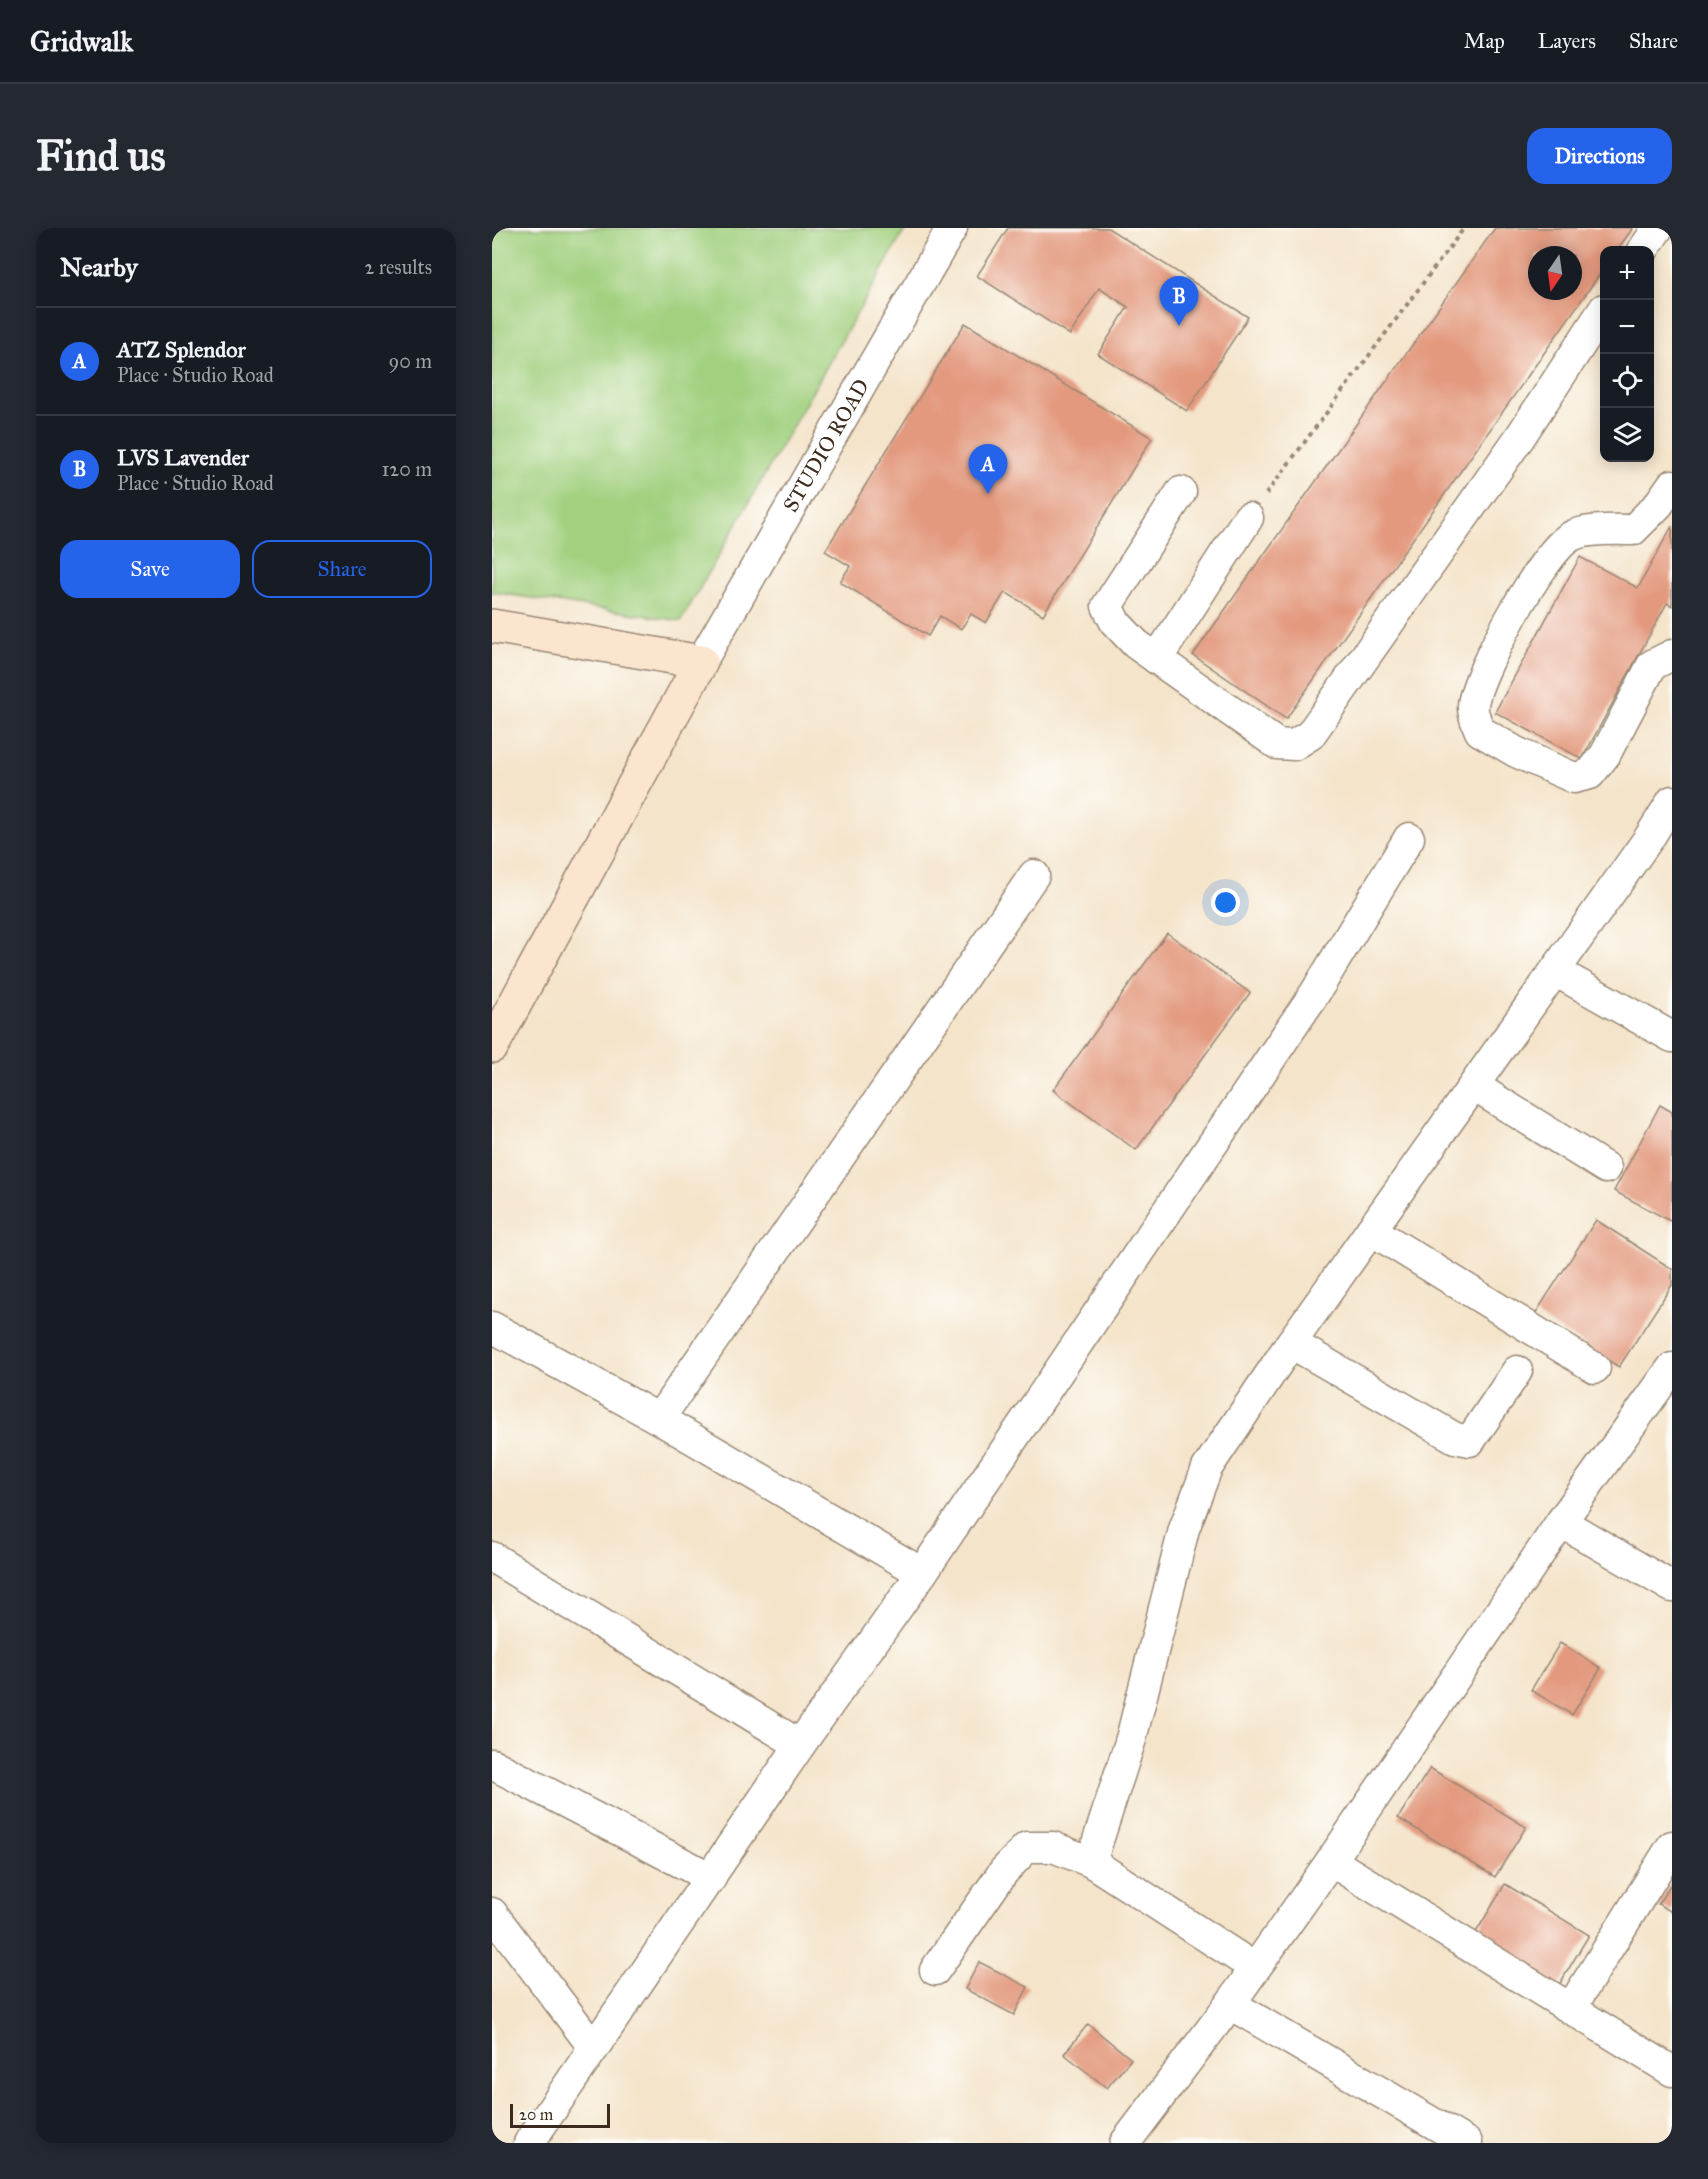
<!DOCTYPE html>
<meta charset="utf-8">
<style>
body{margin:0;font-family:"IM FELL Great Primer",serif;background:#242831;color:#f1f3f6}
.controls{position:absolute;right:18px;top:18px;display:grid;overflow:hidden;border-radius:12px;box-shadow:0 3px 15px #0003}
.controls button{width:54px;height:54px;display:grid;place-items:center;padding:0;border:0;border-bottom:2px solid #363941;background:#171b24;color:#f1f3f6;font:30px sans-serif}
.compass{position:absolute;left:1036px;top:18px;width:54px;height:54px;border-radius:50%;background:#171b24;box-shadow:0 3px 15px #0003;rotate:193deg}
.scale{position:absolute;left:18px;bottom:15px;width:100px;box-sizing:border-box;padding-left:6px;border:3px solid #3b2a1e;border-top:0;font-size:16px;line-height:21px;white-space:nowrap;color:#3b2a1e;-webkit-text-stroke:4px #fdfcf7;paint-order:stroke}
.you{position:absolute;left:734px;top:675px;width:21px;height:21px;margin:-15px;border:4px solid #fff;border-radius:50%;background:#1a73e8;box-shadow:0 0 0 9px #1a73e833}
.badge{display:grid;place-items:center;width:39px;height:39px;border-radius:50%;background:#2563eb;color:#fff;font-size:20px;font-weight:700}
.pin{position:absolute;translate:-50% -50px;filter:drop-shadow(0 2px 3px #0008)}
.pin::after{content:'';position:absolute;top:32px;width:21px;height:18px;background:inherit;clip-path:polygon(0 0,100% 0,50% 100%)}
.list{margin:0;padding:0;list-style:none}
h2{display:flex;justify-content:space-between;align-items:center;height:78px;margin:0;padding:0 24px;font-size:26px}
h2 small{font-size:20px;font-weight:400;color:#9ea1a6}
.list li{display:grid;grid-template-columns:39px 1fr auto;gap:18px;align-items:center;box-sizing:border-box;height:108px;padding:0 24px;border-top:2px solid #363941}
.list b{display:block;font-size:22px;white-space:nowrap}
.list p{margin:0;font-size:20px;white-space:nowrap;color:#9ea1a6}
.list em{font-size:20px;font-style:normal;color:#9ea1a6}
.actions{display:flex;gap:12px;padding:18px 24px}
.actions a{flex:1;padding:14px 0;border:2px solid #2563eb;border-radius:18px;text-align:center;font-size:21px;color:#2563eb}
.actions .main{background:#2563eb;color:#fff}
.icon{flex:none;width:33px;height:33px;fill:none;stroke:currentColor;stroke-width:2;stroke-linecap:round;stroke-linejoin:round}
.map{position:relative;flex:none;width:1180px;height:1915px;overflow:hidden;border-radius:18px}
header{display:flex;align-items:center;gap:36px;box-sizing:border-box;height:84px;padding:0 30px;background:#171b24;border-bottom:2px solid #363941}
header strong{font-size:28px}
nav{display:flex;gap:33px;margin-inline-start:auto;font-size:21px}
.intro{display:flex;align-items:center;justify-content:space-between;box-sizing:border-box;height:144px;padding:0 36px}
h1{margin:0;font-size:42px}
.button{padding:15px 27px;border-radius:18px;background:#2563eb;color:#fff;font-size:21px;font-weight:700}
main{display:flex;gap:36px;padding:0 36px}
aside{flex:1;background:#171b24;border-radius:18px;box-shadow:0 3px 15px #0003}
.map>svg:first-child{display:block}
.green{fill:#a1d07f;stroke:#6e7d4e;stroke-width:1.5}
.building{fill:#e3997e;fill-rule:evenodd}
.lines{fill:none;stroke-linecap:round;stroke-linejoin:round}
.street-casing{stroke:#988774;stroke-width:33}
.secondary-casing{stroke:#988774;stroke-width:36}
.path{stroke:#988774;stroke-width:4;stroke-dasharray:4.5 4.5;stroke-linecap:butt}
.street{stroke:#fff;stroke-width:30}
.secondary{stroke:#fce5cf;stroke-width:33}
.labels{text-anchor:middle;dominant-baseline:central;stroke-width:4.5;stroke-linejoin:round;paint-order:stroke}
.street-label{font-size:21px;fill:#3b2a1e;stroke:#fdfcf7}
</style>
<header>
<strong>Gridwalk</strong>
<nav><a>Map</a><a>Layers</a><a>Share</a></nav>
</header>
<div class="intro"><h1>Find us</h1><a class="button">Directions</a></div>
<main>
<aside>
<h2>Nearby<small>2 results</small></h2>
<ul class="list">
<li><span class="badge">A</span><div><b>ATZ Splendor</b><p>Place · Studio Road</p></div><em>90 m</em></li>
<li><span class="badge">B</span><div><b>LVS Lavender</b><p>Place · Studio Road</p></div><em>120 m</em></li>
</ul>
<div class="actions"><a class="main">Save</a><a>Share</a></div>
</aside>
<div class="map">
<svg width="1180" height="1915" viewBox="0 0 1180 1915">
<rect width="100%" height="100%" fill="#fdfcf7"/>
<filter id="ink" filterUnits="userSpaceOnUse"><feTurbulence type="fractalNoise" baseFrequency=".0167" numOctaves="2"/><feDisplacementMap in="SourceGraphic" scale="12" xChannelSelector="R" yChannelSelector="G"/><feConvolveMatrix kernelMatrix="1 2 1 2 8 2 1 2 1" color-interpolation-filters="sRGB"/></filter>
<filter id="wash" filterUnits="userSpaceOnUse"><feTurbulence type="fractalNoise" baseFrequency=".008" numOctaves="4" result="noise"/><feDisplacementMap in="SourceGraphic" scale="24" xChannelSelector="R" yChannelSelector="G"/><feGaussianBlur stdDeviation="1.35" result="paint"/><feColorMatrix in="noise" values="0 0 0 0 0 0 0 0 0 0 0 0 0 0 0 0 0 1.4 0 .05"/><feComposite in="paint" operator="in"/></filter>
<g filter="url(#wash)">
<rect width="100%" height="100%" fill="#f4e4ca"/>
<polygon class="green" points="0,0 414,0 189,393 0,364"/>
<g id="blocks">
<g class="building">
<polygon points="516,0 616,0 756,89 695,183 606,126 636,79 607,60 578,107 485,48"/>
<path d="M1003 0H1141L1125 22H1112V40L794 491 701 427ZM1045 27H1081V63H1045Z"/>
<polygon points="473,95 660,210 551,387 513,364 494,395 479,386 469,401 448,388 436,408 348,354 358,338 333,323"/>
<polygon points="1180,298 1180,378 1175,375 1090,531 1003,484 1088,329 1146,360"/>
<polygon points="675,705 758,765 644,922 561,862"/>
<polygon points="1168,877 1180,884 1180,994 1122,963"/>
<polygon points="1104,992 1180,1041 1180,1057 1127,1139 1043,1086"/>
<polygon points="1068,1415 1109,1440 1080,1487 1039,1462"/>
<polygon points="938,1540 1034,1599 1003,1649 906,1590"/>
<polygon points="1180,1654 1180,1684 1166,1676"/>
<polygon points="1013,1656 1097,1707 1064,1762 980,1711"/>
<polygon points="487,1734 536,1759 522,1787 473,1761"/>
<polygon points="596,1796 639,1831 615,1860 572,1826"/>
</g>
</g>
</g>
<g filter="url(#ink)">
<use href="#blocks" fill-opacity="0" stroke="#988774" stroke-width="1.5"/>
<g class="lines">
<g class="street-casing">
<g id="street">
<polyline points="1151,22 1166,0"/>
<path d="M1180 257 1166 277 1141 302C1124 302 1092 300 1078 309 1051 324 984 446 981 477 980 485 985 496 988 503L1024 524 1082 550 1098 546 1113 527 1160 437 1180 427"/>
<polyline points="689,264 615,378 623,394 644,416 785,516 802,517 818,507 1028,209 1112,81"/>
<polyline points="665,431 756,290"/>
<path id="s1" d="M209 434 460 0"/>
<polyline points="1063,743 1180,809"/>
<polyline points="982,858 1114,940"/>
<polyline points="879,1002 1103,1140"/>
<polyline points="0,1099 167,1191 430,1345"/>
<polyline points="799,1115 963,1210 978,1213 1025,1143"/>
<polyline points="167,1191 542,647"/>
<polyline points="1069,1294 1180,1359"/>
<polyline points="0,1329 308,1517"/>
<polyline points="0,1536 219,1650"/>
<polyline points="839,1633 1180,1843"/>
<polyline points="599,1634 639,1511 692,1301 715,1240 799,1115 1157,610 1180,573"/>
<polyline points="0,1685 102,1820"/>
<polyline points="443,1742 512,1643 535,1619 561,1619 599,1634 763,1740"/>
<polyline points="738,1776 975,1915"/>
<polyline points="1079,1780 1180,1618"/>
<polyline points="37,1915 308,1517 430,1345 823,765 917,610"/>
<polyline points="633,1915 738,1776 839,1633 1069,1294 1180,1140"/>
</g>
</g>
<g class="secondary-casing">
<polyline id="secondary" points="0,398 209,434 0,818"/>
</g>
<polyline class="path" points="774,266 972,0"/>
<use href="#street" class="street"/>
<use href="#secondary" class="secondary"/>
</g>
</g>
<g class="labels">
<g class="street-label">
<text stroke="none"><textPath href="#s1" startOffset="250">STUDIO ROAD</textPath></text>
</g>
</g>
</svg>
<div class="controls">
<button>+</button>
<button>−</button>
<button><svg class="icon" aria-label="locate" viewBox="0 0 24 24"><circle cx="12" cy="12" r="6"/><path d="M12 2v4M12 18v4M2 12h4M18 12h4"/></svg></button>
<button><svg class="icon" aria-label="layers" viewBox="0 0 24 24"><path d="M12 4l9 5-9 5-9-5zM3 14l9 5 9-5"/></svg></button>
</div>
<svg class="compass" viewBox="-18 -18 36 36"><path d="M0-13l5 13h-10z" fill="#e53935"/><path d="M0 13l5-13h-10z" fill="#9ea1a6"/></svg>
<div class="scale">20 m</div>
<div class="you"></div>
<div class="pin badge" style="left:496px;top:266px">A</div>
<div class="pin badge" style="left:687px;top:98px">B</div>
</div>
</main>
